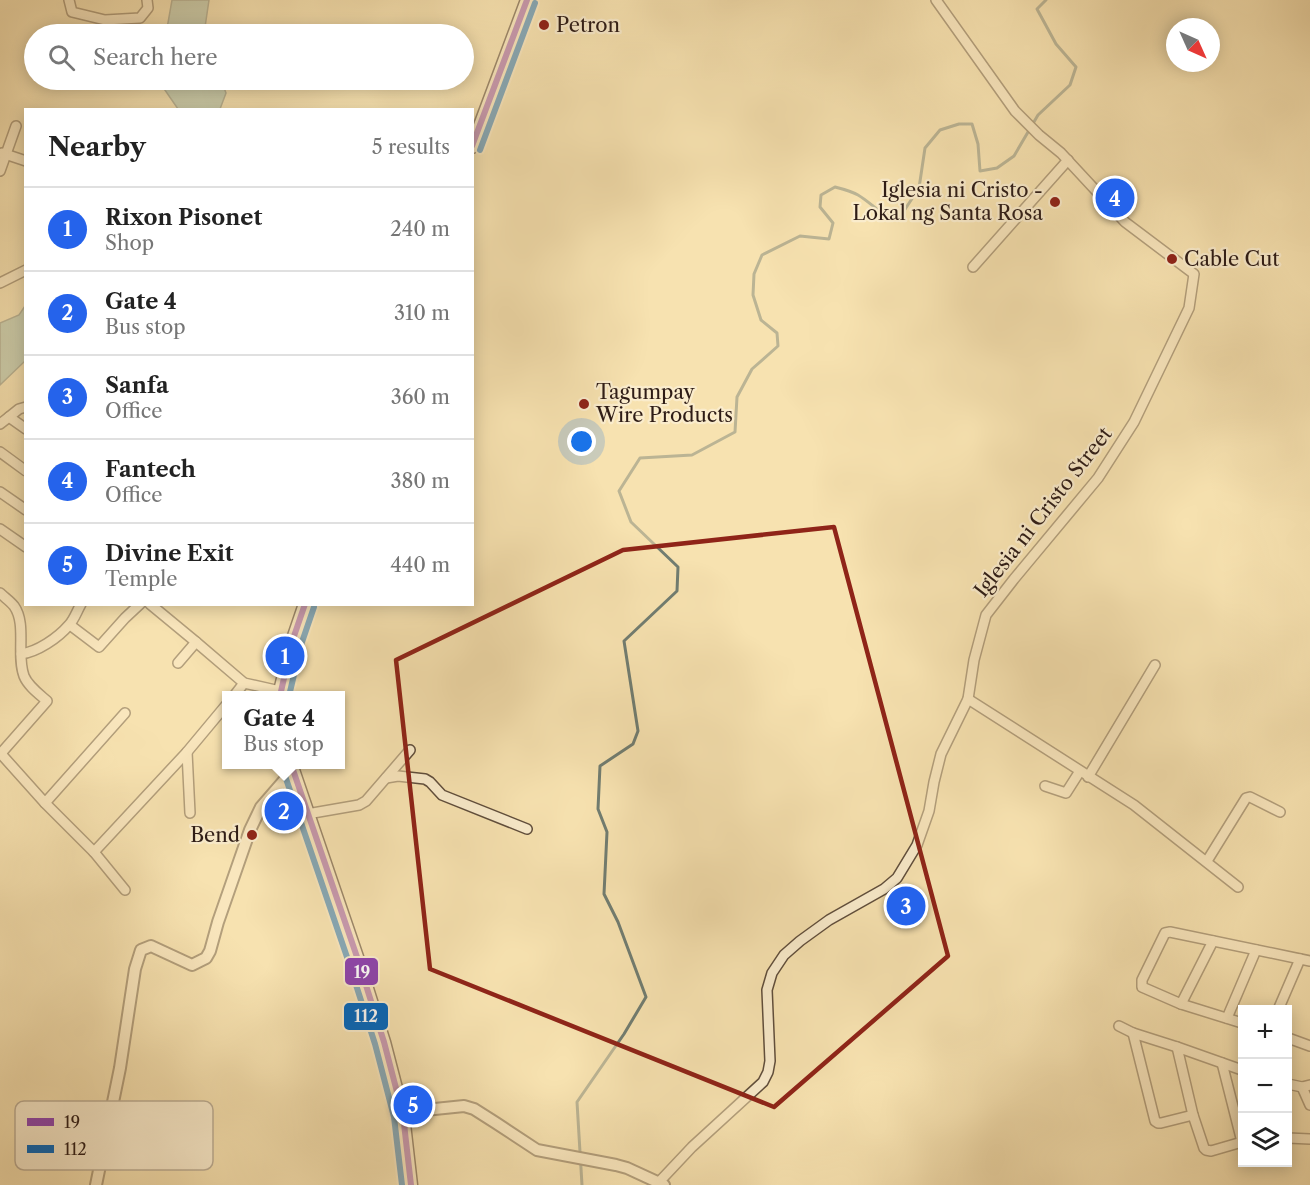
<!DOCTYPE html>
<meta charset="utf-8">
<style>
body{margin:0;font-family:"Libre Caslon Text",serif;background:#f2f2f2;color:#222}
.controls{position:absolute;right:18px;bottom:18px;display:grid;overflow:hidden;border-radius:0px;box-shadow:0 3px 15px #0003}
.controls button{width:54px;height:54px;display:grid;place-items:center;padding:0;border:0;border-bottom:2px solid #e0e0e0;background:#fff;color:#222;font:30px sans-serif}
.compass{position:absolute;left:1166px;top:18px;width:54px;height:54px;border-radius:50%;background:#fff;box-shadow:0 3px 15px #0003;rotate:135deg}
.you{position:absolute;left:582px;top:442px;width:21px;height:21px;margin:-15px;border:4px solid #fff;border-radius:50%;background:#1a73e8;box-shadow:0 0 0 9px #1a73e833}
.badge{display:grid;place-items:center;width:39px;height:39px;border-radius:50%;background:#2563eb;color:#fff;font-size:20px;font-weight:700}
.pin{position:absolute;translate:-50% -50%;border:3px solid #fff;box-shadow:0 2px 6px #0006}
.popup{position:absolute;left:222px;top:691px;width:123px;height:78px;box-sizing:border-box;display:grid;place-content:center;border-radius:0px;background:#fff;filter:drop-shadow(0 2px 4px #0005);font-size:20px;white-space:nowrap;color:#767676}
.popup b{font-size:22px;color:#222}
.popup::after{content:'';position:absolute;left:50%;top:100%;margin-left:-12px;border:12px solid transparent;border-top-color:#fff}
.list{margin:0;padding:0;list-style:none}
h2{display:flex;justify-content:space-between;align-items:center;height:78px;margin:0;padding:0 24px;font-size:26px}
h2 small{font-size:20px;font-weight:400;color:#767676}
.list li{display:grid;grid-template-columns:39px 1fr auto;gap:18px;align-items:center;box-sizing:border-box;height:84px;padding:0 24px;border-top:2px solid #e0e0e0}
.list b{display:block;font-size:22px;white-space:nowrap}
.list p{margin:0;font-size:20px;white-space:nowrap;color:#767676}
.list em{font-size:20px;font-style:normal;color:#767676}
.icon{flex:none;width:33px;height:33px;fill:none;stroke:currentColor;stroke-width:2;stroke-linecap:round;stroke-linejoin:round}
.map{position:relative;flex:none;width:1310px;height:1185px;overflow:hidden}
.search{position:absolute;background:#fff;box-shadow:0 3px 15px #0003;left:24px;top:24px;width:450px;height:66px;display:flex;align-items:center;gap:15px;box-sizing:border-box;padding:0 21px;border-radius:33px;color:#767676;font-size:22px}
.panel{position:absolute;background:#fff;box-shadow:0 3px 15px #0003;left:24px;top:108px;width:450px;height:498px;border-radius:0px}
.map>svg:first-child{display:block}
.water{fill:#9dbdae;stroke:#717d71;stroke-width:1.5}
.lines{fill:none;stroke-linecap:round;stroke-linejoin:round}
.stream{stroke:#717d71;stroke-width:3}
.minor-casing{stroke:#604e3c;stroke-width:12}
.tertiary-casing{stroke:#604e3c;stroke-width:14}
.secondary-casing{stroke:#2e1c16;stroke-width:15}
.minor{stroke:#faeccc;stroke-width:9}
.tertiary{stroke:#faeccc;stroke-width:10}
.secondary{stroke:#faeccc;stroke-width:12}
.bus-1-casing{stroke:#faeccc;stroke-width:10}
.bus-2-casing{stroke:#faeccc;stroke-width:10}
.bus-1{stroke:#8e44ad;stroke-width:6}
.bus-2{stroke:#0065bd;stroke-width:6}
.marked{fill:none;stroke:#8f2418;stroke-width:4.5;stroke-linejoin:round}
.poi-dot{fill:#8f2418;stroke:#faeccc;stroke-width:2}
.labels{text-anchor:middle;dominant-baseline:central;stroke-width:4.5;stroke-linejoin:round;paint-order:stroke}
.poi-label{font-size:20px;fill:#2e1c16;stroke:#faeccc;text-anchor:start}
.street-label{font-size:20px;fill:#2e1c16;stroke:#faeccc}
.key{fill:#faeccc;stroke:#bdae95;stroke-width:1.5}
.key-label{font-size:16px;fill:#2e1c16}
.line-badge{stroke:#faeccc;stroke-width:2}
.badge-label{font-size:16px;text-anchor:middle;font-weight:bold;fill:#fff}
</style>
<div class="map">
<svg width="1310" height="1185" viewBox="0 0 1310 1185">
<rect width="100%" height="100%" fill="#f7e2b0"/>
<filter id="stains"><feTurbulence type="fractalNoise" baseFrequency=".00333" numOctaves="4"/><feColorMatrix values="0 0 0 0 .2 0 0 0 0 .09 0 0 0 0 .02 0 0 0 .5 -.17"/></filter>
<radialGradient id="worn" r=".72"><stop offset=".6" stop-color="#630" stop-opacity="0"/><stop offset="1" stop-color="#630" stop-opacity=".3"/></radialGradient>
<g class="water">
<polygon points="172,0 209,0 204,34 166,34"/>
<polygon points="158,80 221,80 226,93 220,109 178,109"/>
<polygon points="25,306 25,361 0,385 0,323 19,315"/>
</g>
<g class="lines">
<path class="stream" d="M582 1185 577 1102 624 1034 646 997 618 922 604 894 607 832 598 809 600 766 633 744 638 731 624 641 677 591 678 567 631 522 619 491 640 458 692 455 735 432 737 397 752 369 778 346 777 333 761 320 753 295 754 274 762 255 800 236 829 239 833 223 820 207 821 195 835 187C843 189 851 191 858 195 873 204 881 216 898 220L919 188 925 148 940 130 959 124H972L978 144 980 171 997 168 1014 156 1038 115 1070 85 1076 67 1056 44 1037 9 1046 0"/>
<g class="minor-casing">
<g id="minor">
<polyline points="69,0 72,12 105,20 140,18 148,8 147,0"/>
<polyline points="2,153 26,161"/>
<polyline points="0,171 16,126"/>
<polyline points="973,267 1068,160"/>
<polyline points="0,283 26,270"/>
<polyline points="9,417 19,409 26,407"/>
<polyline points="0,424 9,417 26,429"/>
<polyline points="0,452 26,471"/>
<polyline points="0,492 26,510"/>
<polyline points="0,529 26,547"/>
<path d="M0 593C4 597 10 601 14 606 27 624 16 655 24 676 28 686 39 694 47 701L3 751 2 755 45 803 94 852 125 890"/>
<polyline points="150,604 196,642 244,683 280,691"/>
<polyline points="70,625 99,647 125,618 140,604"/>
<path d="M21 654C37 652 58 638 69 625 74 620 77 611 81 604"/>
<polyline points="178,663 196,642"/>
<polyline points="234,696 244,683"/>
<polyline points="968,699 1134,805 1238,887"/>
<polyline points="187,752 190,813"/>
<polyline points="1088,777 1155,665"/>
<polyline points="386,778 398,776 425,779 430,782 442,795 527,829"/>
<polyline points="1045,786 1066,793 1080,771"/>
<polyline points="45,803 125,713"/>
<polyline points="307,814 359,805 366,801 410,750"/>
<polyline points="94,852 187,752 227,704"/>
<polyline points="1207,861 1246,798 1250,797 1280,812"/>
<polyline points="1181,1004 1213,941"/>
<polyline points="1278,1010 1300,959"/>
<polyline points="1227,1018 1256,950"/>
<polyline points="1242,1023 1181,1004 1142,987 1142,980 1165,933 1170,932 1310,961"/>
<polyline points="1119,1026 1133,1033"/>
<polyline points="1288,1038 1310,1046"/>
<polyline points="1177,1047 1193,1115 1204,1148 1206,1150 1211,1151 1242,1142"/>
<polyline points="1222,1063 1242,1142"/>
<polyline points="1288,1084 1302,1087 1310,1085"/>
<polyline points="1302,1087 1310,1105"/>
<polyline points="1193,1115 1161,1123 1158,1123 1155,1121 1133,1033 1177,1047 1242,1070"/>
<polyline points="1288,1138 1310,1139"/>
<polyline points="659,1182 692,1147 763,1082 768,1072 770,1061 767,990 772,973 784,955 800,941 829,920 884,889 897,878 917,845 929,811 934,782 941,754 968,699 974,660 986,615 1014,579 1098,478 1134,422 1189,308 1194,274 1125,222 1061,153 1039,135 1015,111 936,0"/>
</g>
</g>
<g class="tertiary-casing">
<g id="tertiary">
<polyline points="403,1115 425,1110 464,1106 474,1109 496,1123 537,1150 616,1165 627,1168 664,1185"/>
<polyline points="96,1185 120,1068 135,969 141,950 151,946 192,965 206,958 210,951 218,922 250,830 261,807 293,770"/>
</g>
</g>
<g class="secondary-casing">
<g id="secondary">
<polyline points="472,147 527,0"/>
<polyline points="280,696 280,691 292,642 305,604"/>
<polyline points="291,764 357,957 384,1042 403,1115 411,1185"/>
</g>
</g>
<use href="#minor" class="minor"/>
<use href="#tertiary" class="tertiary"/>
<use href="#secondary" class="secondary"/>
<g class="bus-1-casing">
<g id="bus-1">
<polyline points="472,146 527,0"/>
<polyline points="280,696 292,642 305,604"/>
<polyline points="291,764 357,957 384,1042 403,1115 411,1185"/>
</g>
</g>
<g class="bus-2-casing">
<g id="bus-2">
<polyline points="480,150 535,3"/>
<polyline points="289,696 301,645 314,607"/>
<polyline points="282,767 348,960 375,1044 394,1117 402,1185"/>
</g>
</g>
<use href="#bus-1" class="bus-1"/>
<use href="#bus-2" class="bus-2"/>
</g>
<path d="M0 0H1310V1185H0ZM834 527 948 956 774 1107 430 969 396 660 623 550Z" fill="#f7e2b0" fill-opacity=".55" fill-rule="evenodd"/>
<path class="marked" d="M834 527 948 956 774 1107 430 969 396 660 623 550Z"/>
<g class="poi-dot">
<circle cx="544" cy="25" r="6"/>
<circle cx="1055" cy="202" r="6"/>
<circle cx="1172" cy="259" r="6"/>
<circle cx="584" cy="404" r="6"/>
<circle cx="252" cy="835" r="6"/>
</g>
<g class="labels">
<g class="poi-label">
<text x="556" y="25">Petron</text>
<text x="1043" y="190" text-anchor="end">Iglesia ni Cristo -<tspan x="1043" dy="23">Lokal ng Santa Rosa</tspan></text>
<text x="1184" y="259">Cable Cut</text>
<text x="596" y="392">Tagumpay<tspan x="596" dy="23">Wire Products</tspan></text>
<text x="240" y="835" text-anchor="end">Bend</text>
</g>
<g class="street-label">
<text transform="translate(1043 512) rotate(-52)">Iglesia ni Cristo Street</text>
</g>
</g>
<rect x="15" y="1101" width="198" height="69" rx="9" class="key"/>
<rect x="27" y="1118" width="27" height="8" fill="#8e44ad"/>
<rect x="27" y="1145" width="27" height="8" fill="#0065bd"/>
<g class="key-label">
<text x="64" y="1128">19</text>
<text x="64" y="1155">112</text>
</g>
<g class="line-badge">
<rect x="344" y="957" width="35" height="29" rx="6" fill="#8e44ad"/>
<rect x="343" y="1002" width="46" height="29" rx="6" fill="#0065bd"/>
</g>
<g class="badge-label">
<text x="362" y="978">19</text>
<text x="366" y="1022">112</text>
</g>
<rect width="100%" height="100%" filter="url(#stains)"/>
<rect width="100%" height="100%" fill="url(#worn)"/>
</svg>
<div class="controls">
<button>+</button>
<button>−</button>
<button><svg class="icon" aria-label="layers" viewBox="0 0 24 24"><path d="M12 4l9 5-9 5-9-5zM3 14l9 5 9-5"/></svg></button>
</div>
<svg class="compass" viewBox="-18 -18 36 36"><path d="M0-13l5 13h-10z" fill="#e53935"/><path d="M0 13l5-13h-10z" fill="#767676"/></svg>
<div class="you"></div>
<div class="pin badge" style="left:285px;top:656px">1</div>
<div class="pin badge" style="left:284px;top:811px">2</div>
<div class="popup"><b>Gate 4</b>Bus stop</div>
<div class="pin badge" style="left:906px;top:906px">3</div>
<div class="pin badge" style="left:1115px;top:198px">4</div>
<div class="pin badge" style="left:413px;top:1105px">5</div>
<div class="search"><svg class="icon" aria-label="search" viewBox="0 0 24 24"><circle cx="10" cy="10" r="6"/><path d="M15 15l6 6"/></svg>Search here</div>
<section class="panel">
<h2>Nearby<small>5 results</small></h2>
<ul class="list">
<li><span class="badge">1</span><div><b>Rixon Pisonet</b><p>Shop</p></div><em>240 m</em></li>
<li><span class="badge">2</span><div><b>Gate 4</b><p>Bus stop</p></div><em>310 m</em></li>
<li><span class="badge">3</span><div><b>Sanfa</b><p>Office</p></div><em>360 m</em></li>
<li><span class="badge">4</span><div><b>Fantech</b><p>Office</p></div><em>380 m</em></li>
<li><span class="badge">5</span><div><b>Divine Exit</b><p>Temple</p></div><em>440 m</em></li>
</ul>
</section>
</div>
